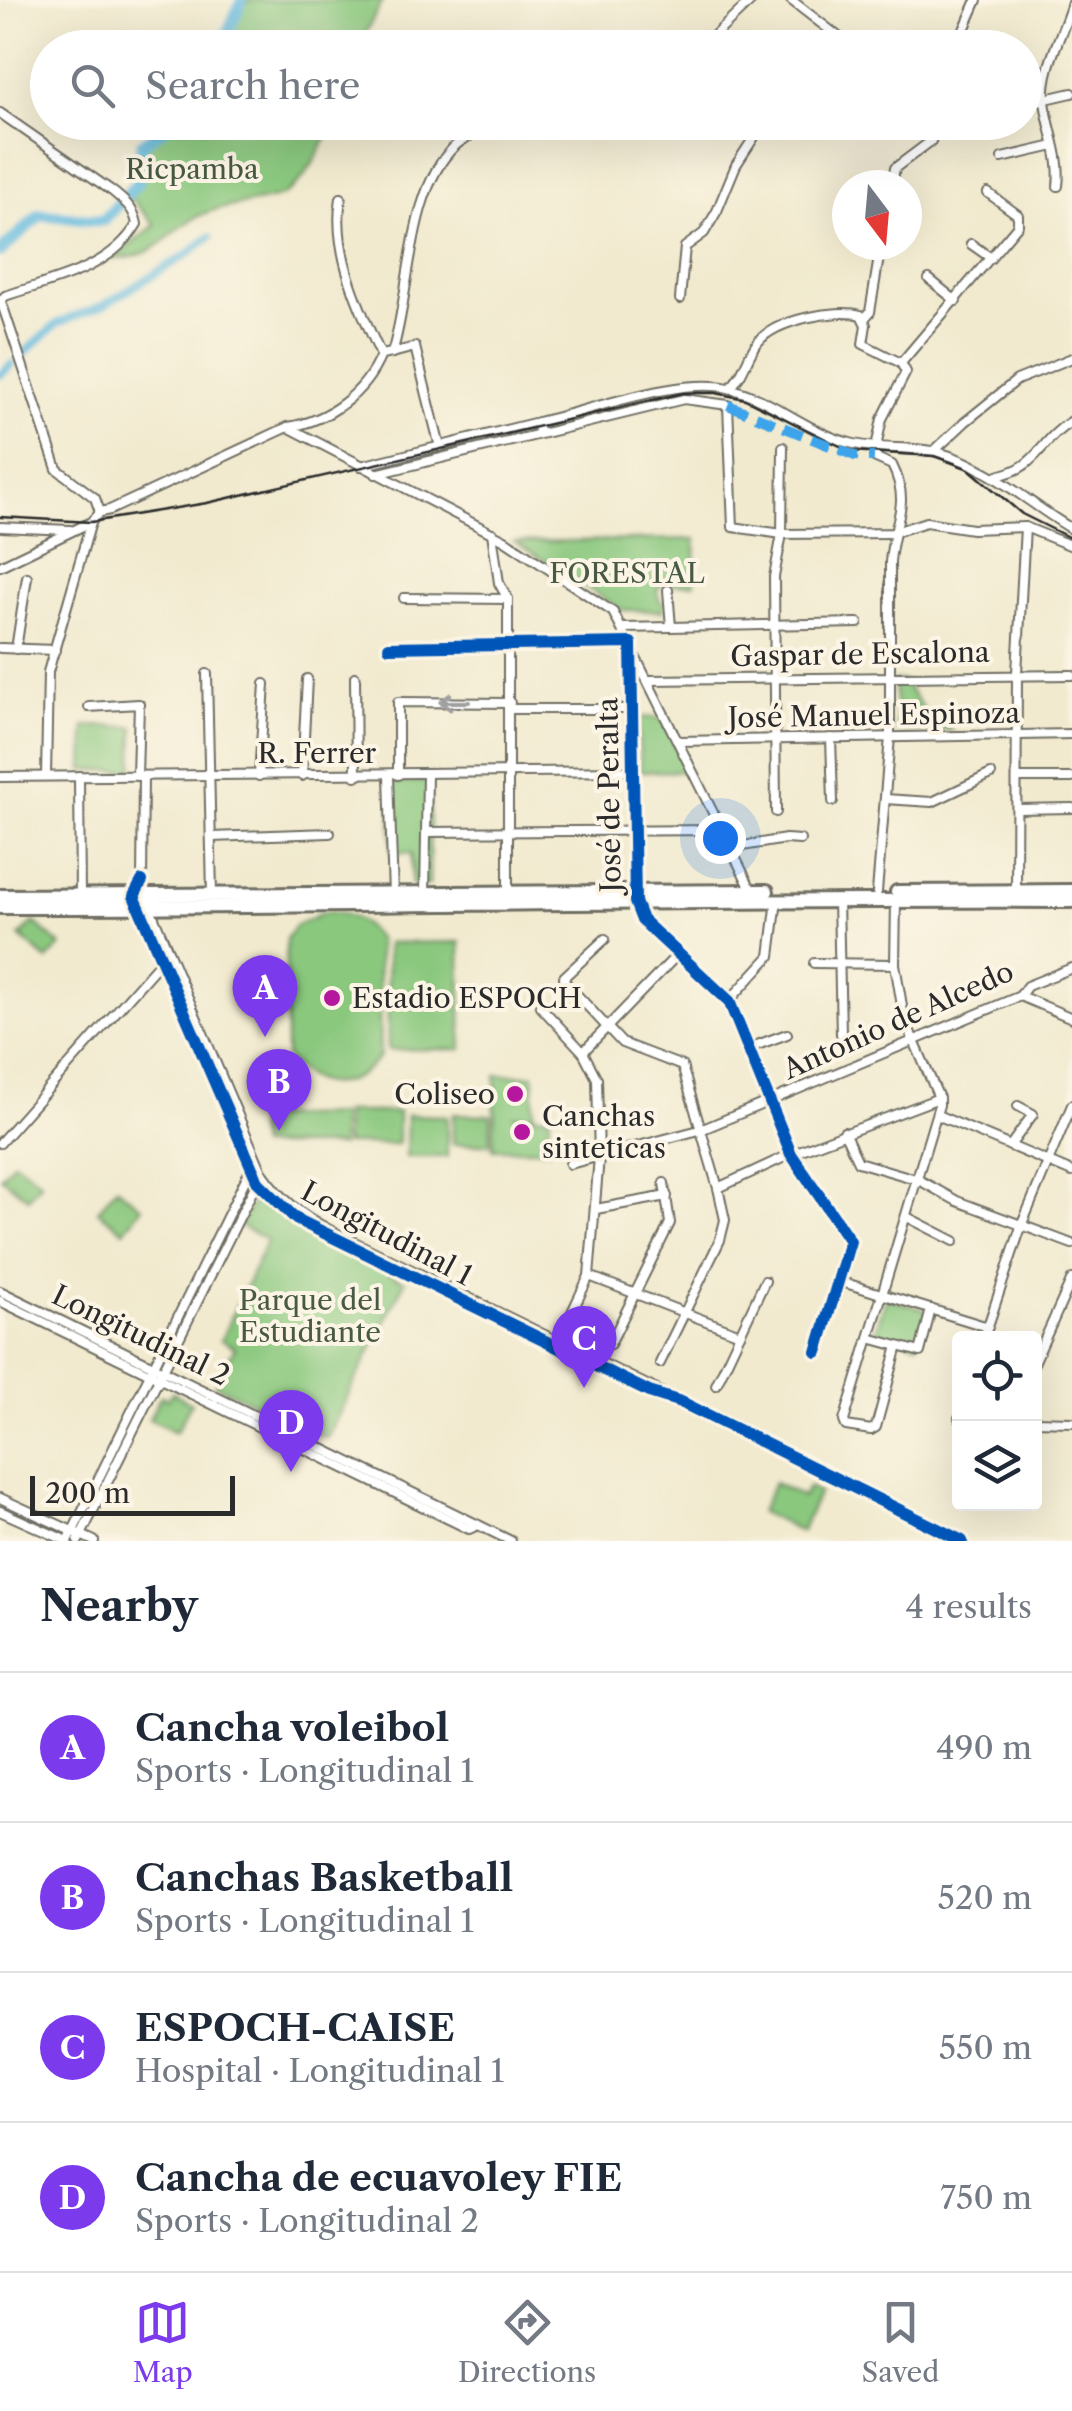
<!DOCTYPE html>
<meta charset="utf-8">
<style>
body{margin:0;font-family:"Libre Caslon Text",serif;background:#f2f2f3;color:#1f2937}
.controls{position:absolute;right:30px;bottom:30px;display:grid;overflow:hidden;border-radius:10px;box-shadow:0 10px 40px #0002}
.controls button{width:90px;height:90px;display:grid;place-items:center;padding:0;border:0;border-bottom:2px solid #e0e1e3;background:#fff;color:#1f2937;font:50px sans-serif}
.compass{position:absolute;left:832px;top:170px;width:90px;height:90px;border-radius:50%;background:#fff;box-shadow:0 10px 40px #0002;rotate:164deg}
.scale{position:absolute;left:30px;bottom:25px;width:205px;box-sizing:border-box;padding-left:10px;border:5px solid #2b2b2b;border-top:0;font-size:28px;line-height:35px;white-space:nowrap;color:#2b2b2b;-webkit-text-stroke:8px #fcf5e5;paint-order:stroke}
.you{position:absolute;left:720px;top:838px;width:35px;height:35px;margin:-25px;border:8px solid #fff;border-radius:50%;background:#1a73e8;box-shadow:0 0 0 15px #1a73e833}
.badge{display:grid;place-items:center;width:65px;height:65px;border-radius:50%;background:#7c3aed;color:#fff;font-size:32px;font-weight:700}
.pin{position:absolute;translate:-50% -82px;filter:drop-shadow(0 2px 5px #0008)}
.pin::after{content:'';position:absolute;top:52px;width:35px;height:30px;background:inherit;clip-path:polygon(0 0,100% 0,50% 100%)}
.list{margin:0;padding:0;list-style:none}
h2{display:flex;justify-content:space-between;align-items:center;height:130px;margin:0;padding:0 40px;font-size:42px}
h2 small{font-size:32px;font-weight:400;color:#747a83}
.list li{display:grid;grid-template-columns:65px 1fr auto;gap:30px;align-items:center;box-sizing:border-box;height:150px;padding:0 40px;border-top:2px solid #e0e1e3}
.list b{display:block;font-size:38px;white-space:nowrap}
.list p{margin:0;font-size:32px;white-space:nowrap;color:#747a83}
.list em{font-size:32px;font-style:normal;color:#747a83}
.icon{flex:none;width:55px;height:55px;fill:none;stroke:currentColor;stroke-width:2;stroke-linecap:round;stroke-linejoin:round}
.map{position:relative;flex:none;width:1072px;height:1541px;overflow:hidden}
.search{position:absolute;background:#fff;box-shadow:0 10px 40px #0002;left:30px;right:30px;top:30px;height:110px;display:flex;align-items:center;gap:25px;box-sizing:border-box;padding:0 35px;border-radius:55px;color:#747a83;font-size:38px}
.sheet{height:730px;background:#fff}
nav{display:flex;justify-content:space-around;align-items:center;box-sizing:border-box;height:140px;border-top:2px solid #e0e1e3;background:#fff;font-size:28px;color:#747a83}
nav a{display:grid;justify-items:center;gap:5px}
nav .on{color:#7c3aed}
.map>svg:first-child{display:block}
.green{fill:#8ac87e;stroke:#5a7a54;stroke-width:2.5}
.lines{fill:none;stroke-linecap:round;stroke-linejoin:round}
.canal{stroke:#62badf;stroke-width:8}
.river{stroke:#62badf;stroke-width:12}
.street-casing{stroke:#706e64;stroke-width:12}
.primary-casing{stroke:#706e64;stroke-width:18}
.street{stroke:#fff;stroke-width:8}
.primary{stroke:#fff;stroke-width:12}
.rail{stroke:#2b2b2b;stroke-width:2.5}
.quiet{stroke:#3ea3eb;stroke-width:10;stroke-dasharray:20 10;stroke-linecap:butt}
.cycleway-casing{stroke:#fcf5e5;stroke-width:19}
.cycleway{stroke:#0057b8;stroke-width:12}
.oneway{stroke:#a0a0a0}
.poi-dot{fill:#b5179e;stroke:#fcf5e5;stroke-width:4}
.labels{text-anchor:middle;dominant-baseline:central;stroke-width:8;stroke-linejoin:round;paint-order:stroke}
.park-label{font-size:28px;fill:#485a44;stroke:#fcf5e5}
.street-label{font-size:28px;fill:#2b2b2b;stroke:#fcf5e5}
.poi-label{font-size:28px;fill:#2b2b2b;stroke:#fcf5e5;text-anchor:start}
</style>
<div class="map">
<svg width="1072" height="1541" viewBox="0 0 1072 1541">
<rect width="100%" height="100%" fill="#fcf5e5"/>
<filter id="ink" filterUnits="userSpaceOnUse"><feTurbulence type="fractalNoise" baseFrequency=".01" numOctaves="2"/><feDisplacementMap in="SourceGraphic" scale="20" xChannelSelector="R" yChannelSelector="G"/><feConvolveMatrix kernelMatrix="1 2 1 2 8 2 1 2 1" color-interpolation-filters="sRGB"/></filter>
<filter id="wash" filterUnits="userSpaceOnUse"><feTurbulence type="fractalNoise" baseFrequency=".0048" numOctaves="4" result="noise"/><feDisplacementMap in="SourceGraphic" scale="40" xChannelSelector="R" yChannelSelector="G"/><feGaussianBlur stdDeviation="2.25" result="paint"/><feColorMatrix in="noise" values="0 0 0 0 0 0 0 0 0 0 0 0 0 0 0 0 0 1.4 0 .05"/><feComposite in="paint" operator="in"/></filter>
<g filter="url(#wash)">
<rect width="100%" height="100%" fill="#f1eacf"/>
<g class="green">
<polygon points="250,0 383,0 358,47 226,47 242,7"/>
<path d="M181 123H330C326 145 305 182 285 194 269 203 228 204 208 212 165 228 167 257 112 259L155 225 127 194 142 181V146Z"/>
<polygon points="696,539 694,584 663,584 657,589 659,600 664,604 663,611 622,610 515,542"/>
<polygon points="894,681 903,681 925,711 952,730 897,731"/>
<polygon points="638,717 663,718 688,772 640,771"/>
<polygon points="85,726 134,727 133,771 84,770"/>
<polygon points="430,781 429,885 412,885 411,853 392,853 391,783"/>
<path d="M324 912C349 912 364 920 378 940L380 1056C352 1092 314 1093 286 1057V939L295 926Z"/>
<polygon points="34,922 61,946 47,960 20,936"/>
<polygon points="460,942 462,1049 388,1050 387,943"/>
<polygon points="496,1075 534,1075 534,1114 512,1115 550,1116 549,1149 493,1149"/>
<rect x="345" y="1112" width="53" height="32"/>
<polygon points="453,1114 491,1115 490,1144 453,1144"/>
<polygon points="341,1115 341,1146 259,1146 257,1117"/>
<polygon points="407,1115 447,1116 447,1157 406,1157"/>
<polygon points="14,1161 41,1182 28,1198 1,1177"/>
<polygon points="116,1187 142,1207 124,1231 98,1211"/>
<polygon points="257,1194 296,1228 405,1281 327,1438 215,1385 235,1347 221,1340 267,1240 240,1226"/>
<polygon points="886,1298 927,1310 917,1344 875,1332"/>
<polygon points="172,1392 191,1403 176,1432 149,1419 161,1396 168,1399"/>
<polygon points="774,1483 803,1497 808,1487 819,1492 801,1531 760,1512"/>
</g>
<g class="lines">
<g class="canal">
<polyline points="22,355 58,323 104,305 188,254 210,237"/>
<polyline points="0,375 12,364"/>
</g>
<g class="river">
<polyline points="221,48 242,0"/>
<path d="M0 252 40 215C62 214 82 222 104 220L138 182 142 144 173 122"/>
</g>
</g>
</g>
<g filter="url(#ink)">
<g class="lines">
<g class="street-casing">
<g id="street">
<polyline points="791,0 853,48"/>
<polyline points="701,48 752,0"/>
<polyline points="956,48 977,0"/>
<polyline points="1024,104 1072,93"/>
<path d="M0 113 112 191C124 201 134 208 137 224 110 270 52 280 5 296L1 301 57 469 95 498 100 512"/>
<polyline points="931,122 944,127 966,122"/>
<polyline points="1002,158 1054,146"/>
<polyline points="892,185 895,168 931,141 937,126"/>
<path d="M1058 186C1062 157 1048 129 1045 101 1042 68 1063 34 1072 3"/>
<polyline points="971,244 991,258"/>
<polyline points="929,279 956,301"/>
<polyline points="680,299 685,247 704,233 717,211 736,165 764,122"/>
<polyline points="865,318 870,312 881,245"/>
<polyline points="392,353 415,347 440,447"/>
<path d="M381 355 392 353C411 294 407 189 456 145 474 129 500 128 522 122"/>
<polyline points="901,363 1018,225 1018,215 988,193"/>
<path d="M730 388C745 374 746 357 758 342 775 320 836 308 861 315L866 325 863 344 901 363 906 372 882 419 874 457 892 465C912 505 893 521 890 562V737L877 892"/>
<polyline points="288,427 505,540 613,612 752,891"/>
<path d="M539 433 538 422C589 411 683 375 732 389 774 400 809 433 850 443 880 451 912 445 941 453 991 467 1028 503 1072 529"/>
<polyline points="934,451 965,422 1017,380 1072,358"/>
<polyline points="361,466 538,422"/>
<polyline points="376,474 684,399 728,405 733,527 782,534 892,533 926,522 972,529 1025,527 1072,546"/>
<path d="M995 476C1039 469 1038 441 1072 421"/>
<polyline points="0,527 70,530"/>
<polyline points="492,533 499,583 508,599 508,895"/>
<path d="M0 566 91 522 100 512 110 510 288 427C328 421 365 394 381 355 359 308 332 251 341 198"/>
<polyline points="668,590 671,627"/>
<polyline points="404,598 508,599"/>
<polyline points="624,628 858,623"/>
<polyline points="389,647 631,643 635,902 642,920 729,1001 791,1154 850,1241 817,1352"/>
<polyline points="0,648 55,650"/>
<polyline points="16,649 27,577"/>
<polyline points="207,674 212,894"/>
<polyline points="355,677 356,776"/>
<polyline points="649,680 1072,675"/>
<polyline points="89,707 139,704 137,776"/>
<polyline points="510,709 633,709"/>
<polyline points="831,738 833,801"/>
<polyline points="678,741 1072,734"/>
<polyline points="398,775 398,702 510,703"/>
<polyline points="46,776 48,672 91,522"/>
<polyline points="79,776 80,897"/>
<path d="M143 776 142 881 149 906 262 1172C281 1199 301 1215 330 1230L665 1394"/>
<polyline points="259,776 265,684"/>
<polyline points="302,776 307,679"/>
<polyline points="389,776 393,895"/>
<polyline points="0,777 634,771"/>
<polyline points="1017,778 1072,778"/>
<polyline points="885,799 932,802 991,774"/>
<polyline points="1017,809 1072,808"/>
<polyline points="776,812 774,577 782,534 783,447"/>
<polyline points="427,832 722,830"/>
<polyline points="211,837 330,833"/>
<polyline points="730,848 786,839 800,840"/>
<polyline points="1016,891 1017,673 1025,527"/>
<polyline points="425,895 427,774"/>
<polyline points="838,900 841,1034"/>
<polyline points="896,900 895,964 904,1018 939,1098 939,1105 844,1421 846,1426 871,1430 876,1427 898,1346"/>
<polyline points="139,907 258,1182 296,1219 649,1392 681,1402 962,1541"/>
<polyline points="605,939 564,977 565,982 622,1043 682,1066 718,1188 725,1220 720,1240 660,1363"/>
<polyline points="814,963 895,964"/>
<polyline points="1020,996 1072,1018"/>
<polyline points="729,1001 770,956 777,900"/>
<polyline points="540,1006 583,1052 597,1079 599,1157 589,1276 564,1329"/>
<polyline points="749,1048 787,1034"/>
<polyline points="583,1052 678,954"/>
<polyline points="937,1115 1072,1172"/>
<polyline points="844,1132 858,1162 919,1180 957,1201 1072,1244"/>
<polyline points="0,1143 162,960"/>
<polyline points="1010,1146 1033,1114 1018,1106"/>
<polyline points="570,1164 703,1129 1020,996 1027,986 1072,968"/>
<polyline points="718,1188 791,1154 939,1098"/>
<polyline points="596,1209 667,1196"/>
<polyline points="907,1217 954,1241"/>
<polyline points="589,1276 740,1334"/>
<polyline points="839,1281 988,1327"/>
<polyline points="0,1291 511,1541"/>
<polyline points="0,1301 469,1529 478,1525"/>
<polyline points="869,1338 920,1352 931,1309"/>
<polyline points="984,1338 1022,1224 1072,1105"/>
<polyline points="610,1344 670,1223 664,1183"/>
<polyline points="1034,1363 1072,1279"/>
<polyline points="716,1385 765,1281"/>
<polyline points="959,1418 960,1418"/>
<polyline points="1034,1421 1072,1422"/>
<polyline points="0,1498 94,1541"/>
<polyline points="0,1511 67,1541"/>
<polyline points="68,1541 252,1166"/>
<polyline points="78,1541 259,1178"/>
</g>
</g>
<g class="primary-casing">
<g id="primary">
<polyline points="897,892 1072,891"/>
<polyline points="0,896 767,891"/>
<path d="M0 907C357 907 715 899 1072 901"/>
</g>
</g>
<use href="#street" class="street"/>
<use href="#primary" class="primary"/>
<polyline class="rail" points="0,517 91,522 207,503 683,393 716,393 745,399 850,451 934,456 969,469 1022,514 1072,539"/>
<polyline class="quiet" points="728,405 855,456 874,457"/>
<g class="cycleway-casing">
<g id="cycleway">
<polyline points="389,647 631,643 635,902 642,920 729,1001 791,1154 850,1241 817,1352"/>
<polyline points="142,881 134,896 258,1182 296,1219 649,1392 681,1402 962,1541"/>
</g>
</g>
<use href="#cycleway" class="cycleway"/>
</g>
<defs><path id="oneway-shaft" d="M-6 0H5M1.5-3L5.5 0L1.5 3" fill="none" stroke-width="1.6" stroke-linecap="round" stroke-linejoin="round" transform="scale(2.5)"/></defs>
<use class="oneway" href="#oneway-shaft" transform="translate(454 702) rotate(-180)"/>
</g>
<g class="poi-dot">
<circle cx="332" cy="998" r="10"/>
<circle cx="515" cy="1094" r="10"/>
<circle cx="522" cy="1132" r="10"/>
</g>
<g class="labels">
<g class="park-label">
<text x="192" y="169">Ricpamba</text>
<text x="627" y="573">FORESTAL</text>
<text x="310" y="1300">Parque del<tspan x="310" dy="32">Estudiante</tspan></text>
</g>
<g class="street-label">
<text transform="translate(860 654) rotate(-1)">Gaspar de Escalona</text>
<text transform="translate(874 715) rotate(-1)">José Manuel Espinoza</text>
<text x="317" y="753">R. Ferrer</text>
<text transform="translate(609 795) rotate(-91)">José de Peralta</text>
<text transform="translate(898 1020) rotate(-24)">Antonio de Alcedo</text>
<text transform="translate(387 1233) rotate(28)">Longitudinal 1</text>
<text transform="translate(141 1335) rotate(26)">Longitudinal 2</text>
</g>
<g class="poi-label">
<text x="352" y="998">Estadio ESPOCH</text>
<text x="495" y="1094" text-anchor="end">Coliseo</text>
<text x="542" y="1116">Canchas<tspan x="542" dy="32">sinteticas</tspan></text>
</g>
</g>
</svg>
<div class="controls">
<button><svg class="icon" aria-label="locate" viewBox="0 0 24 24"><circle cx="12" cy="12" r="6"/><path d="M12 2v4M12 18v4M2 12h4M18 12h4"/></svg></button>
<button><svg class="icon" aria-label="layers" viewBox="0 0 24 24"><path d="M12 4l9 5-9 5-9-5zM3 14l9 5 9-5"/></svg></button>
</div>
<svg class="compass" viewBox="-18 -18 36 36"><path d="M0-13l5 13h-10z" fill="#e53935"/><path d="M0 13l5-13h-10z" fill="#747a83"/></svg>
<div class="scale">200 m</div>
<div class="you"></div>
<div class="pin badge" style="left:265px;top:1037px">A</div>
<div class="pin badge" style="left:279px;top:1131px">B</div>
<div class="pin badge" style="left:584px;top:1388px">C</div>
<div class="pin badge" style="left:291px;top:1472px">D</div>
<div class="search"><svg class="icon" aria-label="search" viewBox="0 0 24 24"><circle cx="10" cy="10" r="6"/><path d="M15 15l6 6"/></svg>Search here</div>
</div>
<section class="sheet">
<h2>Nearby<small>4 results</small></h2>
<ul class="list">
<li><span class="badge">A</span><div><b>Cancha voleibol</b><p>Sports · Longitudinal 1</p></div><em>490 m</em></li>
<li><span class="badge">B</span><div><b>Canchas Basketball</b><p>Sports · Longitudinal 1</p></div><em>520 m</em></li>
<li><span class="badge">C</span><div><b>ESPOCH-CAISE</b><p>Hospital · Longitudinal 1</p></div><em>550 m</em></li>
<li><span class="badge">D</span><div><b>Cancha de ecuavoley FIE</b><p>Sports · Longitudinal 2</p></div><em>750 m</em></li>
</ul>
</section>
<nav>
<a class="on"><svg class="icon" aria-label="map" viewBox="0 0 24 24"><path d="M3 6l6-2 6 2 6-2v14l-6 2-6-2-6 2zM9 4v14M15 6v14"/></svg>Map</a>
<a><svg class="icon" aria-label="directions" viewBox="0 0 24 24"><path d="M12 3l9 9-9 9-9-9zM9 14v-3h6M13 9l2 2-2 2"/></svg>Directions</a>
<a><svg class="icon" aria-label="saved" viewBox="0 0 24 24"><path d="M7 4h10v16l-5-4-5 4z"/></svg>Saved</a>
</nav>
